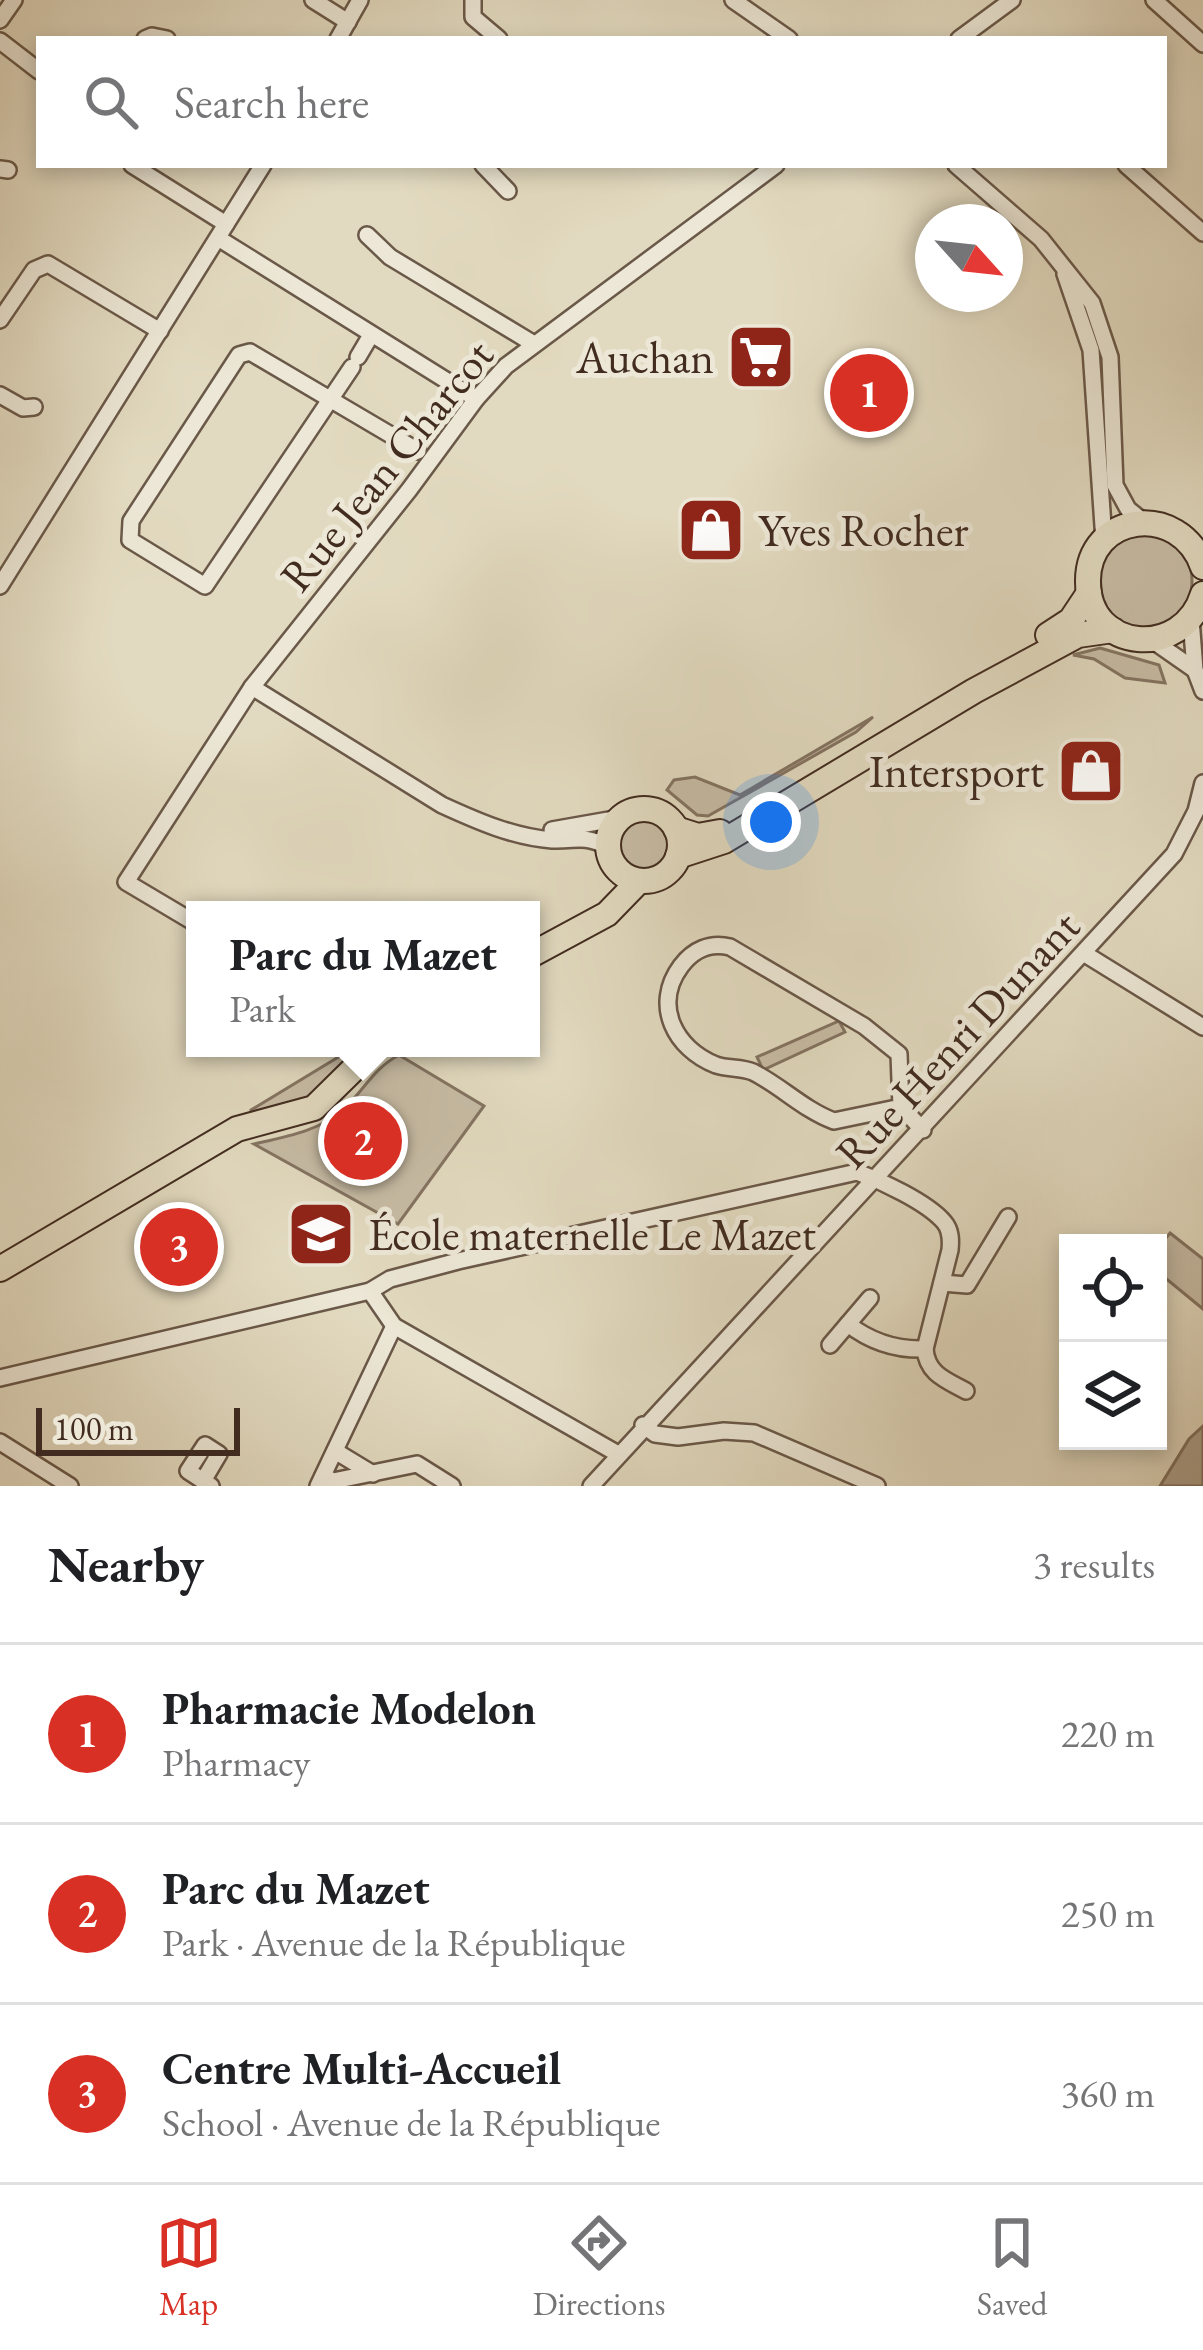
<!DOCTYPE html>
<meta charset="utf-8">
<style>
body{margin:0;font-family:"EB Garamond",serif;background:#f6f6f6;color:#202124}
.controls{position:absolute;right:36px;bottom:36px;display:grid;overflow:hidden;border-radius:0px;box-shadow:0 6px 18px #0003}
.controls button{width:108px;height:108px;display:grid;place-items:center;padding:0;border:0;border-bottom:3px solid #e0e0e0;background:#fff;color:#202124;font:60px sans-serif}
.compass{position:absolute;left:915px;top:204px;width:108px;height:108px;border-radius:50%;background:#fff;box-shadow:0 6px 18px #0003;rotate:117deg}
.scale{position:absolute;left:36px;bottom:30px;width:204px;box-sizing:border-box;padding-left:12px;border:6px solid #422c20;border-top:0;font-size:33px;line-height:42px;white-space:nowrap;color:#422c20;-webkit-text-stroke:9px #ece7d6;paint-order:stroke}
.you{position:absolute;left:771px;top:822px;width:42px;height:42px;margin:-30px;border:9px solid #fff;border-radius:50%;background:#1a73e8;box-shadow:0 0 0 18px #1a73e833}
.badge{display:grid;place-items:center;width:78px;height:78px;border-radius:50%;background:#d93025;color:#fff;font-size:39px;font-weight:700}
.pin{position:absolute;translate:-50% -50%;border:6px solid #fff;box-shadow:0 3px 12px #0006}
.popup{position:absolute;left:186px;top:901px;width:354px;height:156px;box-sizing:border-box;display:grid;place-content:center;border-radius:0px;background:#fff;filter:drop-shadow(0 3px 9px #0005);font-size:39px;white-space:nowrap;color:#757577}
.popup b{font-size:45px;color:#202124}
.popup::after{content:'';position:absolute;left:50%;top:100%;margin-left:-24px;border:24px solid transparent;border-top-color:#fff}
.list{margin:0;padding:0;list-style:none}
h2{display:flex;justify-content:space-between;align-items:center;height:156px;margin:0;padding:0 48px;font-size:51px}
h2 small{font-size:39px;font-weight:400;color:#757577}
.list li{display:grid;grid-template-columns:78px 1fr auto;gap:36px;align-items:center;box-sizing:border-box;height:180px;padding:0 48px;border-top:3px solid #e0e0e0}
.list b{display:block;font-size:45px;white-space:nowrap}
.list p{margin:0;font-size:39px;white-space:nowrap;color:#757577}
.list em{font-size:39px;font-style:normal;color:#757577}
.icon{flex:none;width:66px;height:66px;fill:none;stroke:currentColor;stroke-width:2;stroke-linecap:round;stroke-linejoin:round}
.map{position:relative;flex:none;width:1203px;height:1486px;overflow:hidden}
.search{position:absolute;background:#fff;box-shadow:0 6px 18px #0003;left:36px;right:36px;top:36px;height:132px;display:flex;align-items:center;gap:30px;box-sizing:border-box;padding:0 42px;border-radius:0px;color:#757577;font-size:45px}
.sheet{height:696px;background:#fff}
nav{display:flex;justify-content:space-around;align-items:center;box-sizing:border-box;height:168px;border-top:3px solid #e0e0e0;background:#fff;font-size:33px;color:#757577}
nav a{display:grid;justify-items:center;gap:6px}
nav .on{color:#d93025}
.map>svg:first-child{display:block}
.green{fill:#c7bca5;stroke:#847462;stroke-width:3}
.water{fill:#ac9f8a;stroke:#827160;stroke-width:3}
.lines{fill:none;stroke-linecap:round;stroke-linejoin:round}
.street-casing{stroke:#6a5848;stroke-width:20}
.primary-casing{stroke:#422c20;stroke-width:28}
.street{stroke:#ece7d6;stroke-width:15}
.primary{stroke:#e2dac0;stroke-width:24}
.labels{text-anchor:middle;dominant-baseline:central;stroke-width:10;stroke-linejoin:round;paint-order:stroke}
.poi-label{font-size:45px;fill:#422c20;stroke:#ece7d6;text-anchor:end}
.street-label{font-size:45px;fill:#422c20;stroke:#ece7d6}
</style>
<div class="map">
<svg width="1203" height="1486" viewBox="0 0 1203 1486">
<rect width="100%" height="100%" fill="#e2dac0"/>
<filter id="stains"><feTurbulence type="fractalNoise" baseFrequency=".00167" numOctaves="4"/><feColorMatrix values="0 0 0 0 .2 0 0 0 0 .09 0 0 0 0 .02 0 0 0 .5 -.17"/></filter>
<radialGradient id="worn" r=".72"><stop offset=".6" stop-color="#630" stop-opacity="0"/><stop offset="1" stop-color="#630" stop-opacity=".3"/></radialGradient>
<g class="green">
<circle cx="1145" cy="581" r="47"/>
<polygon points="1100,648 1159,665 1165,683 1125,678 1094,659 1073,655"/>
<polygon points="873,717 856,732 708,816 697,815 667,790 674,780 695,777 740,795"/>
<circle cx="644" cy="845" r="24"/>
<polygon points="839,1021 845,1032 763,1070 757,1057"/>
<polygon points="350,1050 355,1057 313,1099 253,1117 251,1110"/>
<path d="M399 1055 484 1106 398 1224 254 1144C285 1137 320 1131 344 1109 364 1090 374 1068 399 1055Z"/>
<polygon points="1170,1233 1203,1259 1203,1309 1158,1272 1158,1248"/>
</g>
<polygon class="water" points="1203,1426 1203,1486 1160,1486 1189,1439"/>
<g class="lines">
<g class="street-casing">
<g id="street">
<polyline points="313,0 348,22"/>
<polyline points="473,0 473,17 499,39"/>
<polyline points="733,0 789,39"/>
<polyline points="1154,0 1203,44"/>
<polyline points="0,20 14,0"/>
<polyline points="145,39 152,36 167,39"/>
<polyline points="338,39 360,0"/>
<polyline points="959,39 1012,0"/>
<polyline points="0,41 39,71"/>
<polyline points="132,165 226,224"/>
<polyline points="483,165 508,191"/>
<polyline points="956,165 1041,239 1092,303 1110,357 1115,485 1128,509 1144,522"/>
<polyline points="1126,165 1203,233"/>
<polyline points="0,169 8,170"/>
<polyline points="367,235 390,257 534,344"/>
<polyline points="218,238 476,399"/>
<polyline points="1065,274 1091,350 1104,541"/>
<polyline points="0,320 34,270 48,264 160,331"/>
<polyline points="358,357 371,335"/>
<polyline points="352,367 205,586 130,540 131,521 239,355 250,352 418,451"/>
<polyline points="0,395 23,408 34,407"/>
<polyline points="0,586 263,165"/>
<polyline points="1191,619 1195,670 1203,691"/>
<polyline points="1152,640 1195,670"/>
<path d="M252 687 442 805C477 821 513 837 552 840 579 841 579 834 608 846"/>
<polyline points="552,830 620,818"/>
<polyline points="195,923 126,882 252,687 409,490 476,399 506,366 776,165"/>
<polyline points="1085,954 1203,1027"/>
<path d="M901 1107 834 1121C804 1110 781 1086 753 1072 741 1067 728 1069 716 1065 675 1049 652 1005 681 966 693 950 710 942 730 947L864 1026 899 1054 901 1107 923 1130"/>
<polyline points="942,1283 967,1285 1008,1217"/>
<polyline points="370,1291 394,1326 618,1454"/>
<polyline points="830,1345 870,1298"/>
<path d="M925 1349C927 1374 946 1380 966 1391"/>
<path d="M0 1378 370 1291 390 1279 458 1261 857 1172C881 1181 927 1202 944 1222 951 1230 951 1240 950 1250L925 1349C896 1350 871 1342 848 1324"/>
<polyline points="643,1425 655,1434 678,1437 724,1431 754,1433 877,1486"/>
<polyline points="0,1442 70,1486"/>
<polyline points="335,1451 373,1474"/>
<polyline points="323,1476 333,1481 417,1464 452,1486"/>
<polyline points="203,1481 219,1454 205,1445 188,1471 211,1486"/>
<polyline points="318,1486 394,1326"/>
<polyline points="591,1486 1174,854 1196,811 1203,783"/>
</g>
</g>
<g class="primary-casing">
<g id="primary">
<path d="M1203 567C1180 501 1087 513 1088 582 1088 652 1183 660 1203 594"/>
<polyline points="1048,635 1071,620 1089,593"/>
<circle cx="644" cy="845" r="36"/>
<polyline points="676,829 698,836 720,832"/>
<polyline points="678,856 724,841 974,691 1078,635 1113,630"/>
<polyline points="531,955 607,914 639,881"/>
<polyline points="0,1269 237,1129 314,1108 375,1048"/>
</g>
</g>
<use href="#street" class="street"/>
<use href="#primary" class="primary"/>
</g>
<defs>
<g id="supermarket-square" transform="scale(3.45)"><rect x="-9" y="-9" width="18" height="18" rx="4" fill="#8f2418" stroke="#ece7d6"/><path d="M-6-5.5h2.5l.6 2H6L4.5 2H-2.5L-4.4-4H-6ZM-1.5 3.2a1.3 1.3 0 1 0 .1 0ZM3 3.2a1.3 1.3 0 1 0 .1 0Z" fill="#fff"/></g>
<g id="shop-square" transform="scale(3.45)"><rect x="-9" y="-9" width="18" height="18" rx="4" fill="#8f2418" stroke="#ece7d6"/><path d="M-5-2.5h2.3a2.7 3.5 0 0 1 5.4 0H5L5.5 6h-11ZM-1.5-2.5h3a1.5 2.3 0 0 0-3 0Z" fill="#fff"/></g>
<g id="school-square" transform="scale(3.45)"><rect x="-9" y="-9" width="18" height="18" rx="4" fill="#8f2418" stroke="#ece7d6"/><path d="M0-5L7-2L0 1L-7-2ZM-4 1L0 2.5L4 1V4Q0 6-4 4Z" fill="#fff"/></g>
</defs>
<g fill-rule="evenodd">
<use href="#supermarket-square" x="761" y="357"/>
<use href="#shop-square" x="711" y="530"/>
<use href="#shop-square" x="1091" y="771"/>
<use href="#school-square" x="321" y="1234"/>
</g>
<g class="labels">
<g class="poi-label">
<text x="714" y="357">Auchan</text>
<text x="758" y="530" text-anchor="start">Yves Rocher</text>
<text x="1044" y="771">Intersport</text>
<text x="368" y="1234" text-anchor="start">École maternelle Le Mazet</text>
</g>
<g class="street-label">
<text transform="translate(386 465) rotate(-51)">Rue Jean Charcot</text>
<text transform="translate(957 1039) rotate(-47)">Rue Henri Dunant</text>
</g>
</g>
<rect width="100%" height="100%" filter="url(#stains)"/>
<rect width="100%" height="100%" fill="url(#worn)"/>
</svg>
<div class="controls">
<button><svg class="icon" aria-label="locate" viewBox="0 0 24 24"><circle cx="12" cy="12" r="6"/><path d="M12 2v4M12 18v4M2 12h4M18 12h4"/></svg></button>
<button><svg class="icon" aria-label="layers" viewBox="0 0 24 24"><path d="M12 4l9 5-9 5-9-5zM3 14l9 5 9-5"/></svg></button>
</div>
<svg class="compass" viewBox="-18 -18 36 36"><path d="M0-13l5 13h-10z" fill="#e53935"/><path d="M0 13l5-13h-10z" fill="#757577"/></svg>
<div class="scale">100 m</div>
<div class="you"></div>
<div class="pin badge" style="left:869px;top:393px">1</div>
<div class="pin badge" style="left:363px;top:1141px">2</div>
<div class="popup"><b>Parc du Mazet</b>Park</div>
<div class="pin badge" style="left:179px;top:1247px">3</div>
<div class="search"><svg class="icon" aria-label="search" viewBox="0 0 24 24"><circle cx="10" cy="10" r="6"/><path d="M15 15l6 6"/></svg>Search here</div>
</div>
<section class="sheet">
<h2>Nearby<small>3 results</small></h2>
<ul class="list">
<li><span class="badge">1</span><div><b>Pharmacie Modelon</b><p>Pharmacy</p></div><em>220 m</em></li>
<li><span class="badge">2</span><div><b>Parc du Mazet</b><p>Park · Avenue de la République</p></div><em>250 m</em></li>
<li><span class="badge">3</span><div><b>Centre Multi-Accueil</b><p>School · Avenue de la République</p></div><em>360 m</em></li>
</ul>
</section>
<nav>
<a class="on"><svg class="icon" aria-label="map" viewBox="0 0 24 24"><path d="M3 6l6-2 6 2 6-2v14l-6 2-6-2-6 2zM9 4v14M15 6v14"/></svg>Map</a>
<a><svg class="icon" aria-label="directions" viewBox="0 0 24 24"><path d="M12 3l9 9-9 9-9-9zM9 14v-3h6M13 9l2 2-2 2"/></svg>Directions</a>
<a><svg class="icon" aria-label="saved" viewBox="0 0 24 24"><path d="M7 4h10v16l-5-4-5 4z"/></svg>Saved</a>
</nav>
